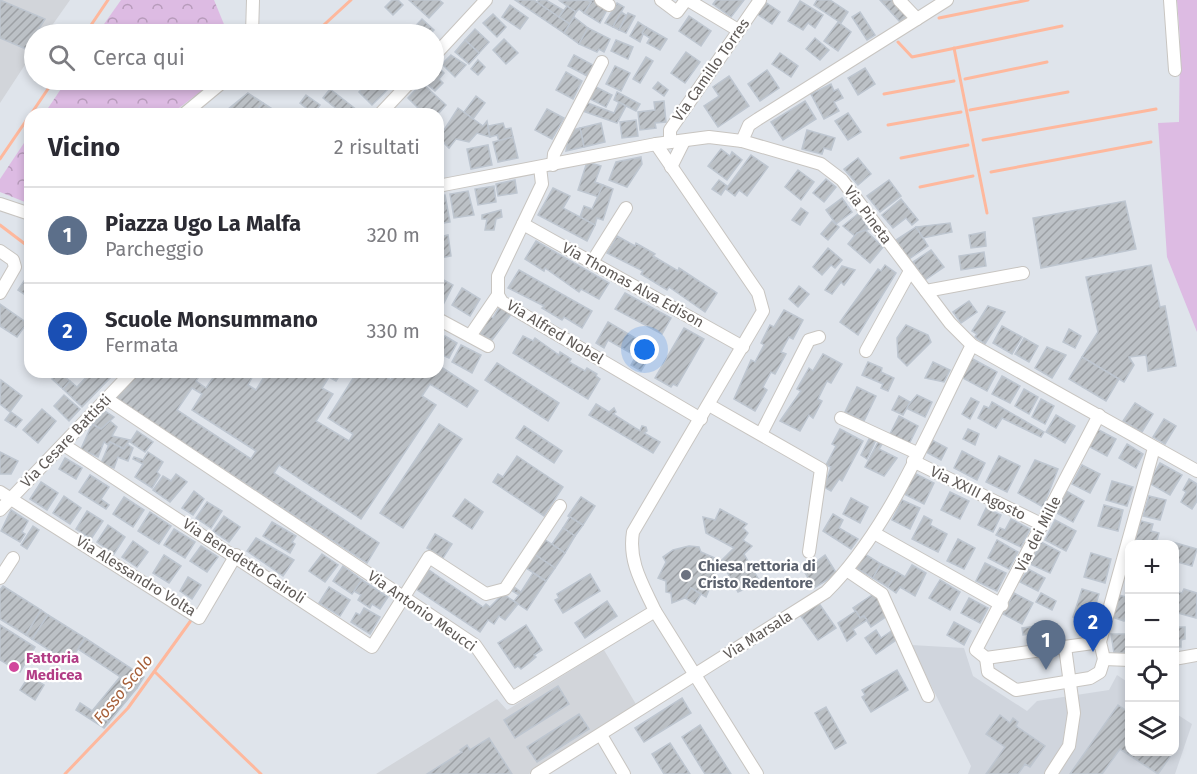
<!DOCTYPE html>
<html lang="it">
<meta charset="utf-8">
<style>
body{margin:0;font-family:"Fira Sans",sans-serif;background:#f7f7f7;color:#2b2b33}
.controls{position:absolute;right:18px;bottom:18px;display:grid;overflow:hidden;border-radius:12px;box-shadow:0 3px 9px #0003}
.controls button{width:54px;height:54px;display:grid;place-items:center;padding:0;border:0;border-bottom:2px solid #e1e1e2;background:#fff;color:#2b2b33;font:30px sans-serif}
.you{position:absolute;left:645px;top:350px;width:21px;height:21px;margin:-15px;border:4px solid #fff;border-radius:50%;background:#1a73e8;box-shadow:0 0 0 9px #1a73e833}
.badge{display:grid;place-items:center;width:39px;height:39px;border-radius:50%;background:#2563eb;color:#fff;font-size:20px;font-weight:700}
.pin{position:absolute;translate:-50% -50px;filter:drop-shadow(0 2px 3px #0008)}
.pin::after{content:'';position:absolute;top:32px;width:21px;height:18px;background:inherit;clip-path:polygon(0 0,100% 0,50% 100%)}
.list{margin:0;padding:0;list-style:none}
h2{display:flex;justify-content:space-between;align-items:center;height:78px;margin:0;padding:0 24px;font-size:26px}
h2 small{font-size:20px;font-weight:400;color:#7c7c81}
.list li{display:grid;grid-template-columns:39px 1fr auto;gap:18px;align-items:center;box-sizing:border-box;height:96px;padding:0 24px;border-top:2px solid #e1e1e2}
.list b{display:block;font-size:22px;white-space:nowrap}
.list p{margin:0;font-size:20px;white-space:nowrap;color:#7c7c81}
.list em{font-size:20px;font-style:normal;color:#7c7c81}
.icon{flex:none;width:33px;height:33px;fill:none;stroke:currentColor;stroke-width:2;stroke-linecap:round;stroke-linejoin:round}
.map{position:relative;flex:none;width:1197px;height:774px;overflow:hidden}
.search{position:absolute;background:#fff;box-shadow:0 3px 9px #0003;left:24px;top:24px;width:420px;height:66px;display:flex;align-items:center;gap:15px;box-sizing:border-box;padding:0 21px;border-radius:33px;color:#7c7c81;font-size:22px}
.panel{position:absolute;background:#fff;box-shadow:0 3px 9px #0003;left:24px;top:108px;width:420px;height:270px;border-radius:18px}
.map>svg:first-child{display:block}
.industrial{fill:#d2d5da}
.education{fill:#d0d5dd}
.green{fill:#ddbbe3}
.park{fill:url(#park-crowns)}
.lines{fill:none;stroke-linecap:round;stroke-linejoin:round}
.stream{stroke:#feb89d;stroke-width:3}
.building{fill:url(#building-hatch);stroke:#bec6d0;stroke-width:1.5;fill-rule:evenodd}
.minor-casing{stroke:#c8c5c1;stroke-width:14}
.minor{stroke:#fff;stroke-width:12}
.worship-dot{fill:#6b7280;stroke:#fff;stroke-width:2}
.hotel-dot{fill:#d1479c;stroke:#fff;stroke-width:2}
.labels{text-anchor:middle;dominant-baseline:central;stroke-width:4.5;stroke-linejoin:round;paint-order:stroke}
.street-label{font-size:15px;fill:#605b58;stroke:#fff}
.worship-label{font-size:15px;font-weight:bold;fill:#5b616d;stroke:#fff;text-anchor:start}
.hotel-label{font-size:15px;font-weight:bold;fill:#b23c85;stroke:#fff;text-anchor:start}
.water-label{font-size:16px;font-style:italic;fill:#a6603a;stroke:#fff}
</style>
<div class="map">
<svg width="1197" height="774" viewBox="0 0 1197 774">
<defs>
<pattern id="park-crowns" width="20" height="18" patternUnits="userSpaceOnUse" patternTransform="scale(1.5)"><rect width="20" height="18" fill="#ddbbe3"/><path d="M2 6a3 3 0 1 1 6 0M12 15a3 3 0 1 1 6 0" fill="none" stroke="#b79bbb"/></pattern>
<pattern id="building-hatch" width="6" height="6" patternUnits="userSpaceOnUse" patternTransform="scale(1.5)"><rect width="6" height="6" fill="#bcc1c6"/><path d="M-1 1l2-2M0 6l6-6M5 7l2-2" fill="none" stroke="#9ca0a4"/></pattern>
</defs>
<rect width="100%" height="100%" fill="#dfe4eb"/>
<g class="industrial">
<polygon points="0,0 70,0 46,34 34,34 34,51 0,103"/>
<polygon points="604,650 637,706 529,774 376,774 497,699 507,710"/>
</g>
<polygon class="education" points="911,645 964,648 973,676 1027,711 1037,701 1109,690 1117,675 1129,683 1130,752 1174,752 1175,713 1192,724 1175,774 968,774 971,766"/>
<polygon class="green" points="1177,0 1197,0 1197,332 1167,257 1158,123 1179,122 1180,38"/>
<g class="park">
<polygon points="121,0 214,0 228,34 97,34"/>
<polygon points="67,80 216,80 171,114 44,114"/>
<polygon points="30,134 30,204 0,192 0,179"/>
</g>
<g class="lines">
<g class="stream">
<polyline points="939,18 1028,0"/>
<polyline points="85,34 108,0"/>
<polyline points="314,34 351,0"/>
<polyline points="898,42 912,57 1062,26"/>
<polyline points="954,48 987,213"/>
<polyline points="965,79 1047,62"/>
<polyline points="249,84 256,80"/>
<polyline points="884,94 954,81"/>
<polyline points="970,110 1068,92"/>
<polyline points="31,114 54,80"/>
<polyline points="888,125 961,112"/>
<polyline points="983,140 1156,109"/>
<polyline points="901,158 968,145"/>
<polyline points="0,159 30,115"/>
<polyline points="991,172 1151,142"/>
<polyline points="920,187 973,176"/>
<polyline points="0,225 25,244"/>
<polyline points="155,672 261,774"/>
<polyline points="65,774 128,708 192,619"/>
</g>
</g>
<g class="building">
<polygon points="0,0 45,19 26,49 0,38"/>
<polygon points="392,0 398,0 403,5 393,15 385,7"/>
<polygon points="409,0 439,0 443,3 429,18"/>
<polygon points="515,0 534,0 570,24 564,33"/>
<polygon points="539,0 546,0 563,10 559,17 537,2"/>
<polygon points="587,0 596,0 608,8 600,23 584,13 591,2"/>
<polygon points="587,0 591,2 584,13 579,9 576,12 560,1"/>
<polygon points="716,0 744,0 731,17 713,4"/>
<polygon points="817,0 830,0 848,12 841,23 814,5"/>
<polygon points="880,0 892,0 908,16 900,22"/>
<polygon points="800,1 823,15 815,28 808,23 803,30 788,21"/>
<polygon points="765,2 780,12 772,24 757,14"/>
<polygon points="617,3 624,7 613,27 605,23"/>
<polygon points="510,5 528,18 520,29 502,17"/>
<polygon points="567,6 576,12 570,24 559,17"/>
<polygon points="621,12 626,15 619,30 613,27"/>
<polygon points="860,12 875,35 867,40 852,17"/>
<polygon points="628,13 635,16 626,33 619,30"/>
<polygon points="493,14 506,27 497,37 483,23"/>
<polygon points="689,16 711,31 701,46 679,31"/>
<polygon points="574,17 588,28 579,44 564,33"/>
<polygon points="422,19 434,30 430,34 408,34"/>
<polygon points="638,22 646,27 640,42 630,36"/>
<polygon points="838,22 851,32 838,51 824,41"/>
<polygon points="646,27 667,39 660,50 647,43 650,38 642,33"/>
<polygon points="588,28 610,39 604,52 599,49 597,52 579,44"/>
<polygon points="475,29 489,42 479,53 465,40"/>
<polygon points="815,38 829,50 820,60 806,49"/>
<polygon points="504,39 518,53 506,64 493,50"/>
<polygon points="465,40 479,53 469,64 455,52"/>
<polygon points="616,40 633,47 628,59 611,51"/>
<polygon points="686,52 700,62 685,83 671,73"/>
<polygon points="780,53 798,66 791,77 772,64"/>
<polygon points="451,55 466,65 455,77 442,64"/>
<polygon points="574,55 593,65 587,76 568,66"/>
<polygon points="646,57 653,61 640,83 633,79"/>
<polygon points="478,60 485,67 478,75 471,69"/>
<polygon points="615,66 630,73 621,91 606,84"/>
<polygon points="439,68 444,73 439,79 443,83 435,91 425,82 434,80 434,74"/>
<polygon points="865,68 875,84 858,95 848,78"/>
<polygon points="767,70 779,88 760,101 748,84"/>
<polygon points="566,72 582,81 573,99 556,90"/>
<polygon points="729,76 749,106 718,127 704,106 719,96 713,87"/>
<polygon points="370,80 378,80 388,89 372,105 359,92"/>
<polygon points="658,82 668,90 664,96 653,88"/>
<polygon points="422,83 446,105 438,114 430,114 426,110 423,113 408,98"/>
<polygon points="831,84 834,91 838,89 843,98 834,102 839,111 824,119 811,94"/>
<polygon points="594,86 612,95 606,107 588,98"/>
<polygon points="330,89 362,114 343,114 323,98"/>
<polygon points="617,92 640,104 636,111 614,100"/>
<polygon points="248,93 263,103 253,114 246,110 241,114 222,114"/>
<polygon points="306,95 320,105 314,114 300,103"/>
<polygon points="476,96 485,103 473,119 464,112"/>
<polygon points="664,101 666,122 655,123 656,128 640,130 638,112 655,110 654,102"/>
<polygon points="805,101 816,119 783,140 771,122"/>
<polygon points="585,102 614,113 619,102 626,106 617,123 580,110"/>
<polygon points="263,103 280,114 253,114"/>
<polygon points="458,108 483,126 487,121 490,137 477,133 469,142 456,139 449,148 439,138"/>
<polygon points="547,109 564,118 552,139 535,130"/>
<polygon points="848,113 861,132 848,140 835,121"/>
<polygon points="636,120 638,136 622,138 620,122"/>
<polygon points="503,123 505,129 511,128 513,137 499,141 497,135 490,137 488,126"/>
<polygon points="601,123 605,142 584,147 580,128"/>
<polygon points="580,128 584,147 566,151 569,131"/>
<polygon points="807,130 835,138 831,150 824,148 822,154 802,149"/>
<polygon points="513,137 518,158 498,162 493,142"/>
<polygon points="488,145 492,165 471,169 467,149"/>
<polygon points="721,149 730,156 732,152 742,160 727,180 708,166"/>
<polygon points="751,155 768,167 747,196 739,190 735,196 726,189"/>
<polygon points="641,157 642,164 627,187 609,180 616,162"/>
<polygon points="858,158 871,174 858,185 844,169"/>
<polygon points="587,162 601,166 595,182 603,185 599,197 578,190"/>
<polygon points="798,170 814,182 801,200 785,187"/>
<polygon points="826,179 836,187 824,202 813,193"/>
<polygon points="515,180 517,193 498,196 496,184"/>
<polygon points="719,180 727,186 721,195 712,189"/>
<polygon points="889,180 901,196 880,212 867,196"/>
<polygon points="603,185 613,189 603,220 597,218 595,225 580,217 584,206 592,209"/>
<polygon points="494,186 496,202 478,205 475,189"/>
<polygon points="553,188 570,196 563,208 595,225 587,241 538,215"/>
<polygon points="468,191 474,215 454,218 450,194"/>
<polygon points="445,195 450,222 438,224 438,196"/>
<polygon points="842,198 852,212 836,224 826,210"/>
<polygon points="901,199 918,220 912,225 906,218 893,228 882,215"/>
<polygon points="1125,201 1136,249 1041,268 1033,218"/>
<polygon points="801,208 808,213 800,225 792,220"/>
<polygon points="501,210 502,217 496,219 494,230 485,230 487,219 482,219 482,215"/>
<polygon points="859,213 869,229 855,236 843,226"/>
<polygon points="832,221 839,227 828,240 821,234"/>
<polygon points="950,223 952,232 923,238 916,227"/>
<polygon points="916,227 928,246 909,259 896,240"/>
<polygon points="865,230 883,247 870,263 848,244 857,233"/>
<polygon points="438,231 439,237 448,235 451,256 440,258"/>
<polygon points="985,232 986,246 971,248 969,235"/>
<polygon points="617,236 635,246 636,243 655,254 653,256 678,271 679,268 717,293 705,312 669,287 667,290 641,274 643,271 607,253"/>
<polygon points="536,241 609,283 599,299 581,289 579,292 545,268 544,271 525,259"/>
<polygon points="828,248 842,260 835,268 831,265 822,275 813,267"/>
<polygon points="931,250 944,267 925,280 913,262"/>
<polygon points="984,252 986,266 961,270 959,256"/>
<polygon points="885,265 896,273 858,335 840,322 878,269 881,271"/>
<polygon points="1151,265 1160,307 1165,306 1176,366 1148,371 1146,355 1129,357 1134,365 1124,382 1082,357 1098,332 1086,277"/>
<polygon points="842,266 855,270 844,285 841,282 832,294 825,290"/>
<polygon points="519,270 592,311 582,328 564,317 562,320 542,308 544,306 508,288"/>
<polygon points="30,272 30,298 18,290"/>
<polygon points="438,277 453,285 442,307 438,305"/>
<polygon points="799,286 809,294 798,307 789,299"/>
<polygon points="462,288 480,299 470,316 452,305"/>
<polygon points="625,293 671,318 662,334 615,309"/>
<polygon points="969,301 977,312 961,323 953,312"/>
<polygon points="0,304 27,323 17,337 0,326"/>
<polygon points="500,306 512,313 492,340 480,334 490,316 493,318"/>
<polygon points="988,306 1005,312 985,344 975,337 977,334 972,331"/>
<polygon points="784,310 803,320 793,339 789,337 781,352 786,354 775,374 771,372 763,387 767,390 755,411 734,399 751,360 755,362 764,345 761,343 770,325 774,327"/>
<polygon points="608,322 654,349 641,371 631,365 636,356 608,340 604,348 596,343"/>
<polygon points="906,325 928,335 931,342 907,366 898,357 897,338"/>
<polygon points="1002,326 1022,337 1012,354 993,343"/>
<polygon points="684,328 704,339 677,386 673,384 671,387 655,378"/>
<polygon points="1069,329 1081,336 1075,348 1063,342"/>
<polygon points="445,336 457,343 449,358 438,353"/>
<polygon points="523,336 533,341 535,338 559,355 560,352 571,359 569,362 585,371 587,368 597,374 596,376 600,379 588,399 513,353"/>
<polygon points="1024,338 1038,346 1029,362 1015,354"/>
<polygon points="461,345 481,355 472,373 452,362"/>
<polygon points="1047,347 1066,355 1052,378 1035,368"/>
<polygon points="823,354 842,364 831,383 827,381 818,399 822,401 813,418 809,415 800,431 780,421 801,391 797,389 809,368 813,371"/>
<polygon points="1082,357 1119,379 1106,401 1069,379"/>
<polygon points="971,358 997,372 987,391 961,377"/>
<polygon points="868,362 882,368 881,372 894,378 888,391 881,388 883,384 862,375"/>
<polygon points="933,362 950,370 944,382 925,378"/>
<polygon points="497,363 559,403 548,421 485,380"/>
<path d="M438 365 478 391 467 407 430 384 422 396 436 405 361 519 279 465 274 473 379 543 367 563 115 398 140 372H202L196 381 206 388 217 372H255L248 385 256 390 267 372H342L336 381 329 377 322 388 333 394 316 421 349 441 353 434 328 418 357 372H378L391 380 396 372H438ZM192 388 202 394 192 410 256 451 251 459 177 410Z"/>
<polygon points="59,372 70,381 63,389 52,379"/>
<polygon points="91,372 104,372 110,378 82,407 63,389 70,381 77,387"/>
<polygon points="1002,376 1020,386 1010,403 992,394"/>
<polygon points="1,380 22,396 10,412 0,404"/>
<polygon points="857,387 876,396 864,421 845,412"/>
<polygon points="1024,389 1038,397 1029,414 1015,406"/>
<polygon points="64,395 80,409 69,421 54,406"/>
<polygon points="917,395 932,402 925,417 906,408"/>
<polygon points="899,396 910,402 903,415 892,410"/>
<polygon points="971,398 979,402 970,419 962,414"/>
<polygon points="1041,399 1054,406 1045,424 1032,417"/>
<polygon points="992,402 1044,432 1041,437 1002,418 996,428 978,418 984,406 989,408"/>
<polygon points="1135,403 1153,414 1142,432 1123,421"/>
<polygon points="596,404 609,412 614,408 616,412 613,414 640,431 642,426 646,427 647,431 644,433 660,442 653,453 589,415"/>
<polygon points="42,409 56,421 38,443 23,430"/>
<polygon points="105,411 114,417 101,429 92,424"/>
<polygon points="11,412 22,420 16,427 5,420"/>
<polygon points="1056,415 1075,426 1065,443 1046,432"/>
<polygon points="899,416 918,426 909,444 890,434"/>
<polygon points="1164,419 1176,426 1165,444 1153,437"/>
<polygon points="110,421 117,427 112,436 130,440 124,449 110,442 108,445 104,442 98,457 81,449 92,424 101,429"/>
<polygon points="439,424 462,439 403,528 380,513"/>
<polygon points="524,426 562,451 554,463 516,438"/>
<polygon points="840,429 863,441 842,481 839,479 831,491 824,487 831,467 826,465 836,446 832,444"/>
<polygon points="968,429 979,434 975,445 963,439"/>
<polygon points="1097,429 1116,439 1107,456 1088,446"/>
<polygon points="137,431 153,442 145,452 130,442"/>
<polygon points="870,437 876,440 867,459 861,455"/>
<polygon points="930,439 947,448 941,460 924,451"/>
<polygon points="110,442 124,449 127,444 133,448 128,461 118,457 114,468 101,463"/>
<polygon points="878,442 882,444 879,449 897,458 884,476 865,467"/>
<polygon points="1127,444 1143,454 1136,468 1119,458"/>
<polygon points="962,451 985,463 977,480 954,468"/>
<polygon points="0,452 18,461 11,474 0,474"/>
<polygon points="148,452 163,462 157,472 160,475 152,488 135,477 143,464 133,459 134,457 143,460"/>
<polygon points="517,456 563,487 544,516 493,482 498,474 503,477"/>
<polygon points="999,456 1020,466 1007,492 986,482"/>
<polygon points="65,458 82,468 76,479 59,469"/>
<polygon points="1035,460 1058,469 1043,507 1018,493"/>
<polygon points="1160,463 1182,475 1170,495 1149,483"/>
<polygon points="1082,465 1100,474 1090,493 1072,484"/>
<polygon points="914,473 934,483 924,504 904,494"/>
<polygon points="176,474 187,482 170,502 153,490 163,476 171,481"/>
<polygon points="90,475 109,487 101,499 109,505 106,509 79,492"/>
<polygon points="1189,479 1197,484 1197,501 1192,509 1181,502 1186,492 1183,490"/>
<polygon points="1112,481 1133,487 1127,506 1106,500"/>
<polygon points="41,482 58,493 47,510 30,499"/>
<polygon points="194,491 204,499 193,515 182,508"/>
<polygon points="1066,491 1084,501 1073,522 1055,512"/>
<polygon points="950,492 969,501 960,519 941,510"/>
<polygon points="64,496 81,508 70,524 53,513"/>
<polygon points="1149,496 1166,500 1160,520 1143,516"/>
<polygon points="124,497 144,510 133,527 113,514"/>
<polygon points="581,497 595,506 583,525 568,516"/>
<polygon points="851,498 868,507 860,523 843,514"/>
<polygon points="465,499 483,512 472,529 453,516"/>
<polygon points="902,500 920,508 910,529 892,520"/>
<polygon points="207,502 222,511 211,528 196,518"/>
<polygon points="1104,505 1123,510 1118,531 1098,526"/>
<polygon points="986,508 1001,515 993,532 978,525"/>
<polygon points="720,509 747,524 743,528 748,533 743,540 752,546 744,554 760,582 738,592 721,561 734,548 706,533 703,517 715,520"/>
<polygon points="11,510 28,521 22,532 25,534 20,542 1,531"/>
<polygon points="87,511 103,521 91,539 76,529"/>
<polygon points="150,512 171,526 159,544 138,531"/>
<polygon points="833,514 843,520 839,528 858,539 851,549 823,531"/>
<polygon points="224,516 240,527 229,542 213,531"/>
<polygon points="924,516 932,520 930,525 947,534 938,552 912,539"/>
<polygon points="570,517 583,525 575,536 563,528"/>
<polygon points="1011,519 1030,529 1021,547 996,535 1000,528 1005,530"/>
<polygon points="1055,520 1076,531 1066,551 1045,540"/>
<polygon points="1141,521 1153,524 1151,531 1159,533 1156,544 1135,540"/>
<polygon points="272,522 296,536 292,542 295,544 290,553 263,536"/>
<polygon points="108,525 125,537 114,554 97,542"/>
<polygon points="33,526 39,530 27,549 21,545"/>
<polygon points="563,528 575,536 565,553 552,544"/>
<polygon points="174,529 195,542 185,558 164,545"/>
<polygon points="435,534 452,544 443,558 427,548"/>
<polygon points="256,538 294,560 283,576 247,551"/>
<polygon points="544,539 565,553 555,568 534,554"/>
<polygon points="958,539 975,548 964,569 947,561"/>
<polygon points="997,540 1018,552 1009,569 988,558"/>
<polygon points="133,541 148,552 137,567 122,557"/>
<polygon points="1169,541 1197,549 1192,566 1174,561 1174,544 1168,544"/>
<polygon points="1041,542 1060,552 1050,573 1030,564"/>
<polygon points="201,546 218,557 207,572 190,561"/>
<polygon points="689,546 699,547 701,552 717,559 714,578 706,597 691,588 685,598 672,603 671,593 666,592 666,581 658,578 666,562 663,557 673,550"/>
<polygon points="863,553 881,564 873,578 854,567"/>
<polygon points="1091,553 1111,559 1105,583 1084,577"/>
<polygon points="322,554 338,565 325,582 309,571"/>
<polygon points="534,554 555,568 546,581 526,568"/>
<polygon points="164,555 181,566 169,583 153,573"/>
<polygon points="825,555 837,574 814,588 804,571"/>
<polygon points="985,563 1006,573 997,591 976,581"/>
<polygon points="881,564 897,572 888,587 873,578"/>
<polygon points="912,565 926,573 915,596 900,587 896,593 888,587 897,572 905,577"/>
<polygon points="343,566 362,580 352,594 333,581"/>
<polygon points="1028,569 1045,578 1038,591 1020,582"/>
<polygon points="429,570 483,607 486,604 490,607 503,594 518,604 505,620 499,616 494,624 488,620 480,632 416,589"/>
<polygon points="533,573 546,581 527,610 514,601 519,595 511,590 514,587 521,592"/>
<polygon points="590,574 600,591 563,613 555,600 559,598 557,594"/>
<polygon points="188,577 201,585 192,599 180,591"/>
<polygon points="362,580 388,597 380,609 372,604 370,608 358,600 361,595 354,591"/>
<polygon points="940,580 960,592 950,610 929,598"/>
<polygon points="3,586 41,610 26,635 0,619 0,590"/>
<polygon points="329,587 350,600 340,616 319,603"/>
<polygon points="691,588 701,594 695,604 685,598"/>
<polygon points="1082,589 1099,594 1090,623 1073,617"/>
<polygon points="1184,589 1197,593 1196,618 1174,612 1174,591 1182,593"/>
<polygon points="875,593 890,614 871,627 864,616 860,618 853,608"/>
<polygon points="1014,593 1033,603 1022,624 1003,614"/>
<polygon points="1041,593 1056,601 1052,610 1036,602"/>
<polygon points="1119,595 1130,598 1130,618 1126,616 1124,621 1112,617"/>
<polygon points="969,598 988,608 980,623 961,613"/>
<polygon points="607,601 617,616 585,638 575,623"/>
<polygon points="818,602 836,628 818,640 800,615"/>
<polygon points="364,608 380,617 370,634 351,622 356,613 360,615"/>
<polygon points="41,610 48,615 32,639 26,635"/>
<polygon points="856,611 860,618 864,616 867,620 853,629 856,634 847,641 838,623"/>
<polygon points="48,615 85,638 69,663 32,639"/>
<polygon points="954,622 971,631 964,645 947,635"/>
<polygon points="0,625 35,647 20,672 0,660"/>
<polygon points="526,625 542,650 534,655 536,657 529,663 521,669 518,666 515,668 498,643"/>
<polygon points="1044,625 1045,632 1023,635 1022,628"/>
<polygon points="1174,627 1185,627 1185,639 1181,640 1181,647 1174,647"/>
<polygon points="876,630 881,638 893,630 899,638 876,654 865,638"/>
<polygon points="1111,634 1130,634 1130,653 1114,653"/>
<polygon points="85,638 144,677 137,688 78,649"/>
<polygon points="897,670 908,690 871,712 862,697 865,695 862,690"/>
<polygon points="29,676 44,685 35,700 20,690"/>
<polygon points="120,677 137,688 109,722 92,711"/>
<polygon points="558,686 569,704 515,738 504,720"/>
<polygon points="682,698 691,713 644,742 635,728"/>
<polygon points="80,703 109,722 104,728 76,710"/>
<polygon points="1118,705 1130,713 1130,752 1169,752 1172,754 1158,774 1120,749 1102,774 1070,774"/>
<polygon points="826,707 846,743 835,749 815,713"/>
<polygon points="579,714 589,729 537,762 527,747"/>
<polygon points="1000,715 1010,723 1013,718 1018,722 1016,726 1045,746 1030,767 1025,764 1018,774 986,774 1005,747 986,734"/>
<polygon points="700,725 731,774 705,774 682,737"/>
<polygon points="489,738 512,774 427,774 462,752 460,750 467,745 470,750"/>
<polygon points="670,743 690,774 664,774 652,754"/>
</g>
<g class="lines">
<g class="minor-casing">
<g id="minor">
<polyline points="601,0 609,5"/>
<polyline points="661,0 677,12 686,0"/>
<polyline points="688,0 738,30"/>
<polyline points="1170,0 1175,70"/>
<polyline points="917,19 947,0"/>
<polyline points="252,34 253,0"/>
<polyline points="434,56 486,0"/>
<polyline points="184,114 225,80"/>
<polyline points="380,114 412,80"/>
<polyline points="742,141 749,125 758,119 917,19 899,0"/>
<polyline points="670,142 670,130 760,0"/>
<polyline points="553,165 554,154 602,62"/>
<polyline points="540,167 542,184 498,276 498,295 502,302 701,419"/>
<polyline points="671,167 684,141"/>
<polyline points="438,186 656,144 709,137 742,141 821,164 842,180 950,323 972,345 1197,471"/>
<polyline points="0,204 30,214"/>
<polyline points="523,224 743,347"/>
<polyline points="0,251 13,260 15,267 0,293"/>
<polyline points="592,262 626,208"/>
<polyline points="926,291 1023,273"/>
<polyline points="438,319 488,346"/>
<polyline points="470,336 498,295"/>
<polyline points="866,351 910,271"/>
<polyline points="107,399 475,645 512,698 655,611 757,774"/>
<polyline points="709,405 821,469 809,552"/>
<polyline points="1099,415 976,650 986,658 1100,642"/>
<polyline points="841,418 917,453"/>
<polyline points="761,434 809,340 819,337"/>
<polyline points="64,445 372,647 429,557 486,594 505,589 560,506"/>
<polyline points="913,461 1043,525"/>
<polyline points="0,492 199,618 236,555"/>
<polyline points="0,510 132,372"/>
<polyline points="874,533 1002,605"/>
<polyline points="848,571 882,594 928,696"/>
<polyline points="0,578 13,558"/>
<path d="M655 611C643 585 628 562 633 532L763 311 758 293 656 144"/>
<polyline points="986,658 988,672 1016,690 1090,678 1100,672 1104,659"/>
<polyline points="1174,659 1197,655"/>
<polyline points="1130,660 1104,659 1100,642 1154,448"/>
<polyline points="601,735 624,774"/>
<path d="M537 774 826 592C890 529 931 425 972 345"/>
<polyline points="1051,774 1069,746 1074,713 1065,647"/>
</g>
</g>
<use href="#minor" class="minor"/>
</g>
<circle class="worship-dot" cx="686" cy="575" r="6"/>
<circle class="hotel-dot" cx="14" cy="667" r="6"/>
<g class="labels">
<g class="street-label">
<text transform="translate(711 70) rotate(-55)">Via Camillo Torres</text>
<text transform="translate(868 215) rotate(53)">Via Pineta</text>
<text transform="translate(633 285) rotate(29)">Via Thomas Alva Edison</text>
<text transform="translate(555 332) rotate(31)">Via Alfred Nobel</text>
<text transform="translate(66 441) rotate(-46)">Via Cesare Battisti</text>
<text transform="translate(978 493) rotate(26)">Via XXIII Agosto</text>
<text transform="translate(1038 534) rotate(-63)">Via dei Mille</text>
<text transform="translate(244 561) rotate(33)">Via Benedetto Cairoli</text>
<text transform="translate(136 576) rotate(32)">Via Alessandro Volta</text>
<text transform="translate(422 611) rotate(35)">Via Antonio Meucci</text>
<text transform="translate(758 635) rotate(-32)">Via Marsala</text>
</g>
<g class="worship-label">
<text x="698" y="566">Chiesa rettoria di<tspan x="698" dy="17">Cristo Redentore</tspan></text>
</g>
<g class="hotel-label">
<text x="26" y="658">Fattoria<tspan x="26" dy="17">Medicea</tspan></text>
</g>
<g class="water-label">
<text transform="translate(123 689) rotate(-51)">Fosso Scolo</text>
</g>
</g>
</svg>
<div class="controls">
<button>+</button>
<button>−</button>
<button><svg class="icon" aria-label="locate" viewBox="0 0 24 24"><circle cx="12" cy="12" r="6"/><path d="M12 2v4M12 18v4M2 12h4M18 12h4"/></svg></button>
<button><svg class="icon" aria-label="layers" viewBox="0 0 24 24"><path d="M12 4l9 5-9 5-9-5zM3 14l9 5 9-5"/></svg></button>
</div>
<div class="you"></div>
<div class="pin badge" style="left:1046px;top:670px;background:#5c6f8a">1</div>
<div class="pin badge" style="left:1093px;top:652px;background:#1a4fb4">2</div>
<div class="search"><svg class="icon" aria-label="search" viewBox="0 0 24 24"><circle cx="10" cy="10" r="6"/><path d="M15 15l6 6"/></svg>Cerca qui</div>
<section class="panel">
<h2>Vicino<small>2 risultati</small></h2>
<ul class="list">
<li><span class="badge" style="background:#5c6f8a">1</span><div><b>Piazza Ugo La Malfa</b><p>Parcheggio</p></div><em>320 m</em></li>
<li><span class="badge" style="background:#1a4fb4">2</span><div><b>Scuole Monsummano</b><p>Fermata</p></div><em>330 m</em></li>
</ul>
</section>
</div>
